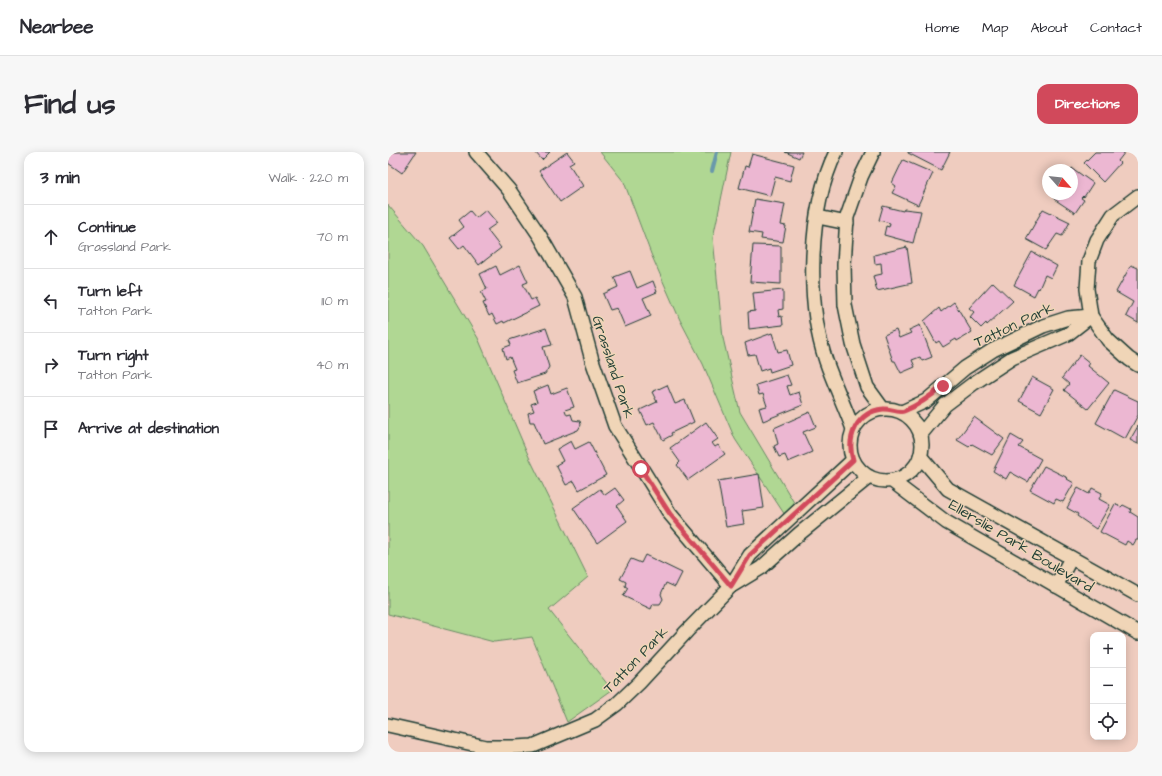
<!DOCTYPE html>
<meta charset="utf-8">
<style>
body{margin:0;font-family:"Architects Daughter",sans-serif;background:#f7f7f7;color:#2b2b33}
.controls{position:absolute;right:12px;bottom:12px;display:grid;overflow:hidden;border-radius:8px;box-shadow:0 2px 10px #0003}
.controls button{width:36px;height:36px;display:grid;place-items:center;padding:0;border:0;border-bottom:1px solid #e1e1e2;background:#fff;color:#2b2b33;font:20px sans-serif}
.compass{position:absolute;left:654px;top:12px;width:36px;height:36px;border-radius:50%;background:#fff;box-shadow:0 2px 10px #0003;rotate:117deg}
.stop{position:absolute;width:12px;height:12px;margin:-9px;border:3px solid #d1495b;border-radius:50%;background:#fff}
.stop.end{background:#d1495b;border-color:#fff;box-shadow:0 1px 4px #0008}
.list{margin:0;padding:0;list-style:none}
h2{display:flex;justify-content:space-between;align-items:center;height:52px;margin:0;padding:0 16px;font-size:17px}
h2 small{font-size:13px;font-weight:400;color:#7c7c81}
.list li{display:grid;grid-template-columns:26px 1fr auto;gap:12px;align-items:center;box-sizing:border-box;height:64px;padding:0 16px;border-top:1px solid #e1e1e2}
.list b{display:block;font-size:15px;white-space:nowrap}
.list p{margin:0;font-size:13px;white-space:nowrap;color:#7c7c81}
.list em{font-size:13px;font-style:normal;color:#7c7c81}
.icon{flex:none;width:22px;height:22px;fill:none;stroke:currentColor;stroke-width:2;stroke-linecap:round;stroke-linejoin:round}
.map{position:relative;flex:none;width:750px;height:600px;overflow:hidden;border-radius:12px}
header{display:flex;align-items:center;gap:24px;box-sizing:border-box;height:56px;padding:0 20px;background:#fff;border-bottom:1px solid #e1e1e2}
header strong{font-size:19px}
nav{display:flex;gap:22px;margin-inline-start:auto;font-size:14px}
.intro{display:flex;align-items:center;justify-content:space-between;box-sizing:border-box;height:96px;padding:0 24px}
h1{margin:0;font-size:28px}
.button{padding:10px 18px;border-radius:12px;background:#d1495b;color:#fff;font-size:14px;font-weight:700}
main{display:flex;gap:24px;padding:0 24px}
aside{flex:1;background:#fff;border-radius:12px;box-shadow:0 2px 10px #0003}
.map>svg:first-child{display:block}
.green{fill:#b0d793;stroke:#688a64}
.lines{fill:none;stroke-linecap:round;stroke-linejoin:round}
.stream{stroke:#6999ab;stroke-width:4}
.building{fill:#ecb7d2;stroke:#1f3d34}
.minor-casing{stroke:#1f3d34;stroke-width:16}
.minor{stroke:#f0d5b7;stroke-width:13}
.route{stroke:#d1495b;stroke-width:5}
.labels{text-anchor:middle;dominant-baseline:central;stroke-width:3;stroke-linejoin:round;paint-order:stroke}
.street-label{font-size:15px;fill:#1f3d34;stroke:#f0d5b7}
</style>
<header>
<strong>Nearbee</strong>
<nav><a>Home</a><a>Map</a><a>About</a><a>Contact</a></nav>
</header>
<div class="intro"><h1>Find us</h1><a class="button">Directions</a></div>
<main>
<aside>
<h2>3 min<small>Walk · 220 m</small></h2>
<ul class="list">
<li><svg class="icon" aria-label="ahead" viewBox="0 0 24 24"><path d="M12 20V5M6 11l6-6 6 6"/></svg><div><b>Continue</b><p>Grassland Park</p></div><em>70 m</em></li>
<li><svg class="icon" aria-label="left" viewBox="0 0 24 24"><path d="M17 20v-9H6M10 6l-5 5 5 5"/></svg><div><b>Turn left</b><p>Tatton Park</p></div><em>110 m</em></li>
<li><svg class="icon" aria-label="right" viewBox="0 0 24 24"><path d="M7 20v-9h11M14 6l5 5-5 5"/></svg><div><b>Turn right</b><p>Tatton Park</p></div><em>40 m</em></li>
<li><svg class="icon" aria-label="arrive" viewBox="0 0 24 24"><path d="M6 21V4h12l-3 4 3 4H6"/></svg><div><b>Arrive at destination</b></div></li>
</ul>
</aside>
<div class="map">
<svg width="750" height="600" viewBox="0 0 750 600">
<rect width="100%" height="100%" fill="#efccbf"/>
<filter id="ink" filterUnits="userSpaceOnUse"><feTurbulence type="fractalNoise" baseFrequency=".025" numOctaves="2"/><feDisplacementMap in="SourceGraphic" scale="8" xChannelSelector="R" yChannelSelector="G"/><feConvolveMatrix kernelMatrix="1 2 1 2 8 2 1 2 1" color-interpolation-filters="sRGB"/></filter>
<g filter="url(#ink)">
<g class="green">
<polygon points="212,0 343,0 325,86 335,186 352,260 408,354 397,363 347,287 315,212 292,168 263,102 236,30"/>
<polygon points="0,53 35,94 90,186 141,305 200,425 161,458 224,538 179,570 144,485 106,490 0,462"/>
</g>
<g class="lines">
<polyline class="stream" points="324,19 329,0"/>
</g>
<g class="building">
<polygon points="0,0 28,0 14,21 0,11"/>
<polygon points="147,0 162,0 154,8"/>
<polygon points="179,0 186,9 181,12 195,34 172,50 151,19"/>
<polygon points="397,0 414,0 411,6"/>
<polygon points="520,0 562,0 553,18 520,1"/>
<polygon points="707,0 737,0 730,9 732,11 715,30 696,11"/>
<polygon points="364,2 406,13 402,29 387,25 382,44 351,36 357,14 360,15"/>
<polygon points="515,8 545,21 530,53 504,41 508,34 504,31"/>
<polygon points="684,16 705,31 696,45 695,44 693,46 696,48 687,61 666,47 667,45 664,43 684,42 684,18 682,18"/>
<polygon points="367,47 397,52 393,73 398,74 395,90 373,87 374,82 361,80"/>
<polygon points="495,54 515,59 516,57 533,59 525,91 496,83 498,74 501,75 502,71 491,68"/>
<polygon points="655,57 682,70 674,84 669,82 658,98 638,87"/>
<polygon points="98,58 109,71 99,78 113,96 91,113 76,93 71,97 62,86 76,75 71,68 82,59 88,66"/>
<polygon points="365,93 393,94 393,132 362,130"/>
<polygon points="519,95 524,131 489,139 485,124 494,122 493,111 487,112 486,103"/>
<polygon points="644,100 669,114 663,126 657,123 651,137 650,136 646,144 626,133"/>
<polygon points="132,113 140,130 135,132 143,148 147,146 151,154 116,171 115,169 109,172 104,162 101,164 95,151 98,150 93,140 99,137 92,122 108,114 112,123"/>
<polygon points="743,113 750,116 750,171 738,164 745,150 728,140"/>
<polygon points="242,119 249,136 265,129 269,140 255,146 263,164 237,175 229,156 222,158 215,142 230,135 226,125"/>
<polygon points="605,130 625,149 599,173 598,171 593,176 582,165 586,160 581,156"/>
<polygon points="395,138 395,157 390,158 391,165 394,164 395,173 361,177 360,160 367,159 365,141"/>
<polygon points="566,150 584,180 569,189 568,187 555,195 551,189 548,191 536,169 551,156 553,160"/>
<polygon points="532,173 544,205 534,209 532,205 524,208 527,215 513,221 507,209 505,209 496,183 508,178 511,186 523,181 521,178"/>
<polygon points="158,176 164,193 155,195 161,215 157,222 129,231 124,218 127,217 122,205 118,207 115,196 123,193 121,188"/>
<polygon points="384,181 390,200 399,198 403,213 382,220 381,216 372,219 367,202 360,203 357,191"/>
<polygon points="692,203 702,211 700,214 721,231 700,257 676,238 681,232 674,226"/>
<polygon points="399,223 403,233 399,234 402,243 411,240 415,253 375,269 371,256 379,254 375,242 371,243 368,233"/>
<polygon points="644,225 666,237 653,261 631,249"/>
<polygon points="160,233 163,242 179,236 186,255 177,258 179,263 183,262 185,268 192,269 193,273 190,278 155,292 146,270 142,270 140,261 146,259 143,252 149,250 145,239"/>
<polygon points="279,233 287,252 297,248 306,270 283,281 284,283 275,288 266,270 259,273 252,258 269,250 264,240"/>
<polygon points="726,238 750,249 750,263 737,287 708,271"/>
<polygon points="422,260 428,275 415,280 424,300 400,310 397,303 391,305 386,294 390,292 386,276"/>
<polygon points="586,265 616,287 604,303 584,292 581,295 569,288"/>
<polygon points="318,270 330,287 324,291 327,295 330,293 337,302 300,328 289,313 292,310 282,296"/>
<polygon points="750,274 750,292 742,288"/>
<polygon points="623,283 635,290 631,295 653,307 640,330 622,320 618,327 605,319"/>
<polygon points="183,289 187,297 201,290 218,323 191,338 186,329 178,333 168,313 175,309 169,297"/>
<polygon points="656,314 680,326 679,327 686,331 675,350 668,347 666,351 642,338"/>
<polygon points="371,322 376,356 354,359 356,372 338,375 330,329"/>
<polygon points="227,336 236,348 229,354 239,369 209,391 185,356 212,337 217,343"/>
<polygon points="690,336 701,342 704,336 714,341 711,347 722,353 708,377 689,364 690,362 679,356"/>
<polygon points="727,352 733,355 735,353 743,357 742,360 750,365 750,388 748,388 745,393 739,389 737,393 712,380"/>
<polygon points="257,403 294,421 287,435 278,431 273,442 275,447 272,452 265,452 263,457 235,444 240,436 237,434 238,430 232,427 243,407 253,411"/>
</g>
<g class="lines">
<g class="minor-casing">
<g id="minor">
<polyline points="88,0 121,38 152,84 187,145 204,208 227,274 282,362 343,434"/>
<path d="M448 0C420 57 418 150 438 209 446 232 457 255 465 277"/>
<polyline points="485,0 473,25 459,65 456,113 457,153 465,192 479,235 495,257"/>
<polyline points="750,44 725,63 709,88 701,109 699,137 703,164 720,188 741,207 750,213"/>
<polyline points="430,65 459,71"/>
<circle cx="498" cy="293" r="36"/>
<polyline points="514,260 538,249 577,216 605,198 655,174 680,166 703,164"/>
<polyline points="533,282 557,253 586,231 624,206 680,182 703,164"/>
<polyline points="532,304 560,337 750,443"/>
<polyline points="504,329 558,370 750,481"/>
<polyline points="345,433 373,416 411,382 481,325"/>
<polyline points="668,434 683,406"/>
<polyline points="0,573 98,595 127,595 145,594 207,568 229,552 251,531 299,479 343,434 362,403 465,308"/>
</g>
</g>
<use href="#minor" class="minor"/>
</g>
</g>
<g class="lines" filter="url(#ink)">
<path class="route" d="M253 317 282 362 343 434 362 403 465 308C458 285 469 260 495 257 501 256 510 261 516 259 531 253 542 245 555 234"/>
</g>
<g class="labels">
<g class="street-label">
<text transform="translate(626 173) rotate(-25)">Tatton Park</text>
<text transform="translate(225 215) rotate(72)">Grassland Park</text>
<text transform="translate(633 394) rotate(31)">Ellerslie Park Boulevard</text>
<text transform="translate(248 508) rotate(-46)">Tatton Park</text>
</g>
</g>
</svg>
<div class="controls">
<button>+</button>
<button>−</button>
<button><svg class="icon" aria-label="locate" viewBox="0 0 24 24"><circle cx="12" cy="12" r="6"/><path d="M12 2v4M12 18v4M2 12h4M18 12h4"/></svg></button>
</div>
<svg class="compass" viewBox="-18 -18 36 36"><path d="M0-13l5 13h-10z" fill="#e53935"/><path d="M0 13l5-13h-10z" fill="#7c7c81"/></svg>
<div class="stop" style="left:253px;top:317px"></div>
<div class="stop end" style="left:555px;top:234px"></div>
</div>
</main>
